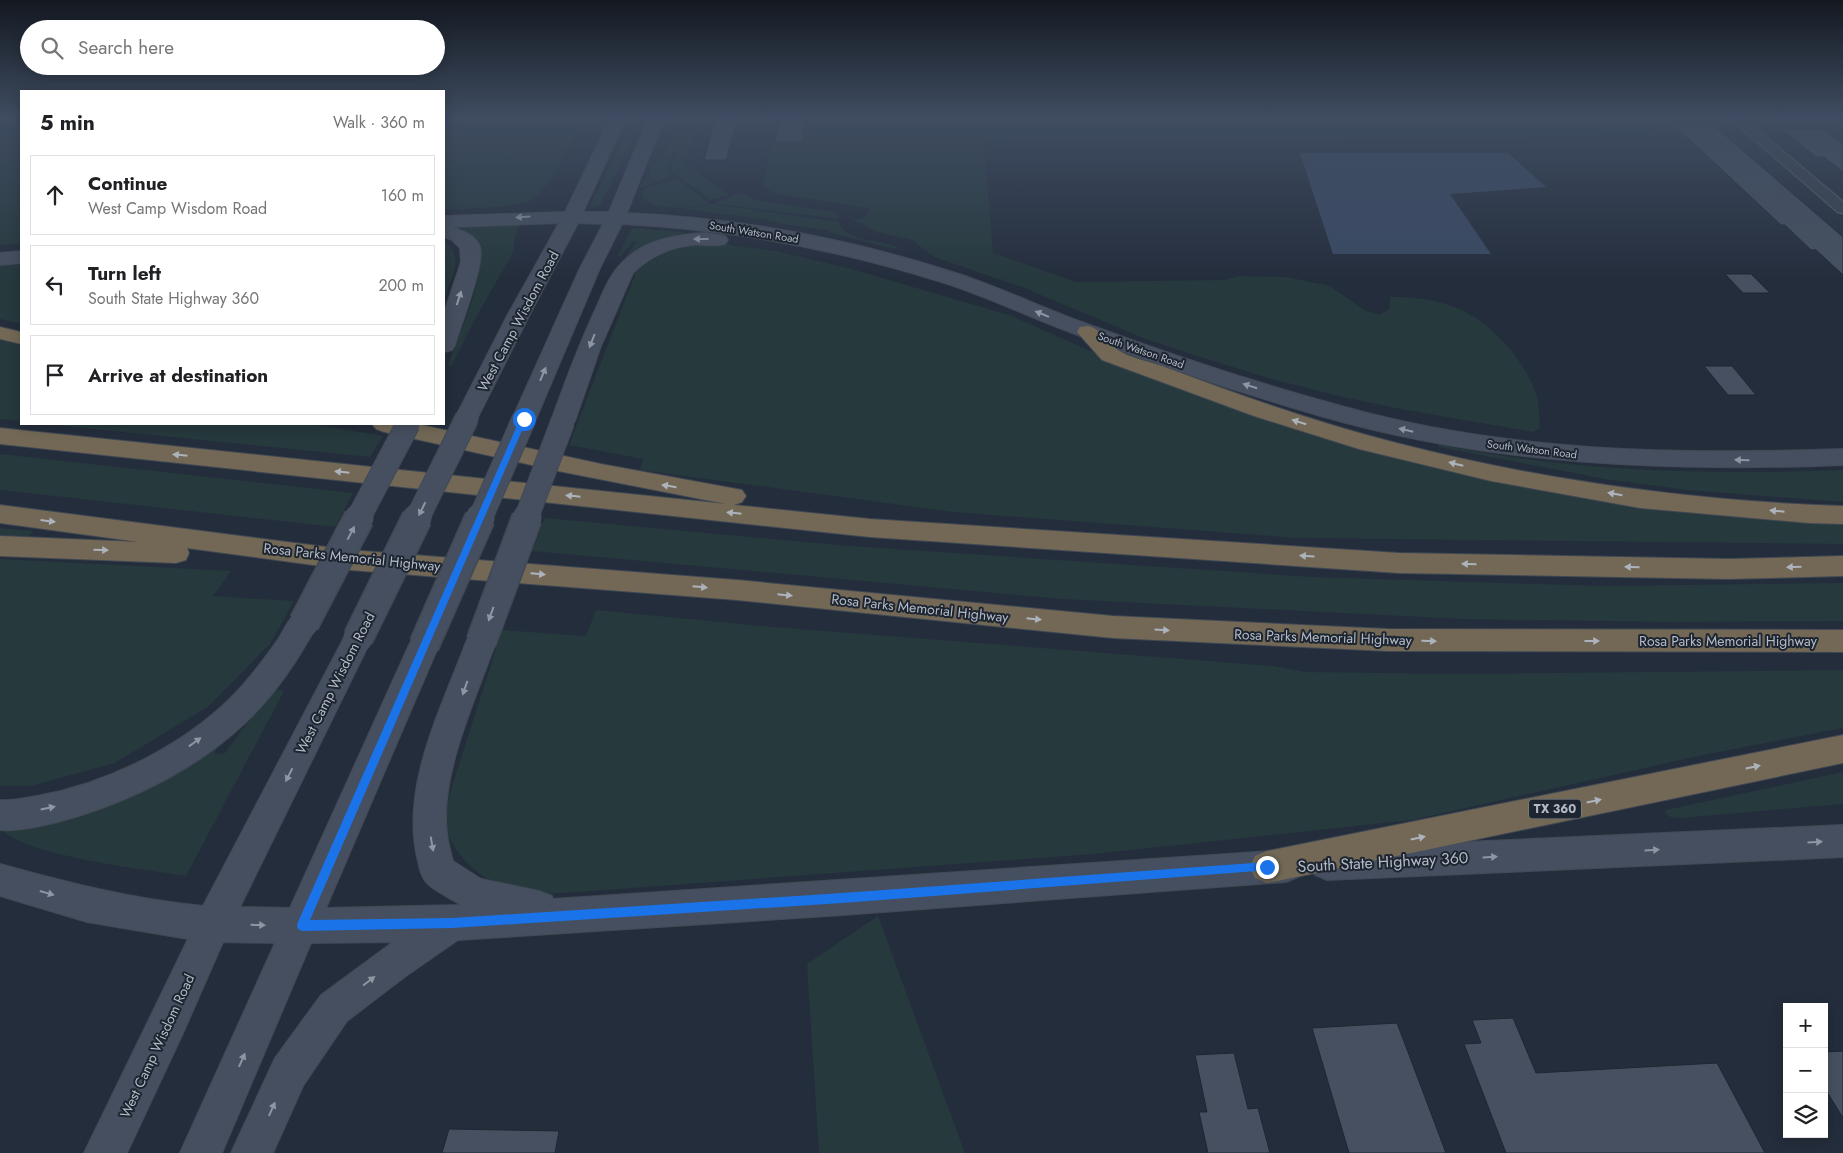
<!DOCTYPE html>
<meta charset="utf-8">
<style>
body{margin:0;font-family:Jost,sans-serif;background:#f2f2f2;color:#202124}
.controls{position:absolute;right:15px;bottom:15px;display:grid;overflow:hidden;border-radius:0px;box-shadow:0 2px 12px #0003}
.controls button{width:45px;height:45px;display:grid;place-items:center;padding:0;border:0;border-bottom:1px solid #e0e0e0;background:#fff;color:#202124;font:25px sans-serif}
.stop{position:absolute;width:15px;height:15px;margin:-11px;border:4px solid #1a73e8;border-radius:50%;background:#fff}
.stop.end{background:#1a73e8;border-color:#fff;box-shadow:0 1px 5px #0008}
.list{margin:0;padding:0;list-style:none}
h2{display:flex;justify-content:space-between;align-items:center;height:65px;margin:0;padding:0 20px;font-size:21px}
h2 small{font-size:16px;font-weight:400;color:#757577}
.list li{display:grid;grid-template-columns:32px 1fr auto;gap:15px;align-items:center;box-sizing:border-box;height:80px;margin:0 10px 10px;padding:0 10px;border:1px solid #e0e0e0;border-radius:0px}
.list b{display:block;font-size:19px;white-space:nowrap}
.list p{margin:0;font-size:16px;white-space:nowrap;color:#757577}
.list em{font-size:16px;font-style:normal;color:#757577}
.icon{flex:none;width:28px;height:28px;fill:none;stroke:currentColor;stroke-width:2;stroke-linecap:round;stroke-linejoin:round}
.map{position:relative;flex:none;width:1843px;height:1153px;overflow:hidden}
.search{position:absolute;background:#fff;box-shadow:0 2px 12px #0003;left:20px;top:20px;width:425px;height:55px;display:flex;align-items:center;gap:12px;box-sizing:border-box;padding:0 18px;border-radius:28px;color:#757577;font-size:19px}
.panel{position:absolute;background:#fff;box-shadow:0 2px 12px #0003;left:20px;top:90px;width:425px;height:335px;border-radius:0px}
.map>svg:first-child{display:block}
.green{fill:#26393d}
.water{fill:#3a4a64}
.building{fill:#465060;stroke:#1f2733}
.lines{fill:none;stroke-linecap:round;stroke-linejoin:round}
.street-casing{stroke:#505864;stroke-width:3}
.secondary-casing{stroke:#414955;stroke-width:2}
.highway-casing{stroke:#404854;stroke-width:2}
.street{fill:#38404c;fill-rule:evenodd}
.secondary{fill:#464f5f;fill-rule:evenodd}
.highway{fill:#726855;fill-rule:evenodd}
.secondary-bridge-far1-casing{stroke:#414955;stroke-width:25;stroke-linecap:butt}
.secondary-bridge-casing{stroke:#414955;stroke-width:32;stroke-linecap:butt}
.secondary-bridge-far1{stroke:#464f5f;stroke-width:23}
.secondary-bridge{stroke:#464f5f;stroke-width:29}
.oneway{fill:#8e95a3}
.oneway2{fill:#adb3bc}
.route{fill:#1a73e8}
.labels{text-anchor:middle;dominant-baseline:central;stroke-width:4;stroke-linejoin:round;paint-order:stroke}
.far-street-label{font-size:11px;fill:#b4bbc7;stroke:#1d2531}
.shield{fill:#1d2531;stroke:#878e9a;stroke-width:1}
.shield-label{font-size:12px;font-weight:bold;fill:#b4bbc7}
.street-label{font-size:14px;fill:#b4bbc7;stroke:#1d2531}
.near-street-label{font-size:16px;fill:#b4bbc7;stroke:#1d2531}
</style>
<div class="map">
<svg width="1843" height="1153" viewBox="0 0 1843 1153">
<rect width="100%" height="100%" fill="#242d3c"/>
<g class="green">
<polygon points="0,119 21,119 21,243 0,245"/>
<path d="M444 119H582C572 138 549 191 532 200 513 209 466 208 444 210Z"/>
<polygon points="634,119 642,119 603,200 600,205 594,207 590,206"/>
<path d="M806 119H1639L1657 135 984 143 993 253 1076 282 1223 280 1240 276 1287 277 1330 286 1364 310 1380 315 1390 308V297C1412 297 1434 299 1454 307 1490 320 1524 359 1536 394 1540 405 1539 417 1540 428L1533 432 1395 408 1334 395 1268 378 1194 355 1143 338 1022 287 934 257 912 240 873 231 864 224 851 220 864 218 871 209 773 193 763 186 770 147 775 142H802Z"/>
<polygon points="683,130 666,172 672,176 640,188 646,177 649,177 650,168 663,156 674,135"/>
<polygon points="689,130 693,133 685,164 729,195 711,200 670,171 684,134"/>
<path d="M674 179H677L709 203C693 209 653 212 642 196L645 188Z"/>
<polygon points="739,194 744,194 755,200 835,212 840,218 839,219 717,204 717,202"/>
<path d="M712 204 839 222C845 242 881 240 898 247L895 249 827 232 828 230 782 224 763 219 683 209Z"/>
<path d="M521 223 514 239V251L474 321 452 365H448C462 327 483 285 480 245L460 227Z"/>
<polygon points="632,228 682,232 684,233 659,240 624,259 637,241 633,241 621,256 618,256"/>
<path d="M444 240C465 258 452 276 444 298Z"/>
<path d="M722 244 775 251 848 268 1009 315 1145 375 1354 447 1461 475 1624 504 1709 514 1843 525V544L1297 538 953 512 640 470 643 459 569 445 636 272C666 248 685 245 722 244Z"/>
<polygon points="21,264 21,324 0,319 0,265"/>
<polygon points="0,339 21,346 21,421 0,419"/>
<polygon points="44,424 312,424 383,436 370,457"/>
<path d="M1438 444C1570 472 1708 475 1843 470V502L1687 490 1605 479 1439 447Z"/>
<polygon points="0,454 353,493 335,527 0,490"/>
<polygon points="545,518 849,546 1312,577 1602,586 1843,583 1843,621 1673,622 1463,619 1063,599 532,551"/>
<polygon points="0,528 33,531 27,538 0,537"/>
<polygon points="0,559 231,571 213,596 294,601 270,644 209,706 115,763 31,786 0,786"/>
<path d="M596 610 773 627 1273 666 1305 672 1461 674 1843 670V728L1703 755 1412 820 1093 854 563 893C545 894 526 896 509 890 484 883 447 850 446 823 445 815 448 805 449 796L502 630 586 636Z"/>
<path d="M273 689 284 691 186 876C144 869 32 857 3 831L31 825 237 725 214 753 224 754Z"/>
<polygon points="1843,772 1843,804 1680,818 1670,817 1665,813 1666,810"/>
<polygon points="878,916 965,1153 819,1153 807,964"/>
</g>
<polygon class="water" points="1300,153 1508,153 1546,187 1450,194 1491,254 1333,254"/>
<g class="building">
<polygon points="715,119 737,119 726,160 704,160"/>
<polygon points="780,119 806,119 802,142 775,142"/>
<polygon points="1673,124 1712,124 1843,237 1843,275 1816,250 1811,250 1785,225 1781,225"/>
<polygon points="1782,129 1823,129 1843,144 1843,172 1824,157 1816,157"/>
<polygon points="1725,274 1751,274 1770,293 1743,293"/>
<polygon points="1704,366 1732,366 1756,395 1728,395"/>
<polygon points="1513,1018 1536,1073 1717,1063 1765,1153 1506,1153 1464,1044 1481,1043 1472,1020"/>
<polygon points="1397,1023 1446,1153 1349,1153 1312,1028"/>
<polygon points="1843,1051 1843,1118 1824,1087 1824,1052"/>
<polygon points="1234,1053 1248,1109 1258,1108 1270,1153 1208,1153 1199,1112 1207,1112 1195,1055"/>
<polygon points="449,1129 559,1131 555,1153 442,1153"/>
</g>
<g class="lines">
<g class="street-casing">
<polygon id="street" points="1731,119 1744,119 1843,202 1843,213 1838,212"/>
</g>
<g class="secondary-casing">
<g id="secondary">
<path d="M610 119H626L583 212H609L648 119H664L627 213C739 218 852 239 959 274 1001 288 1041 307 1082 322 1168 354 1256 383 1345 407 1506 452 1677 455 1843 449V465C1668 472 1493 465 1324 417 1237 392 1151 363 1067 331 1024 315 982 294 938 281 835 249 729 229 622 224L600 268 536 419 532 424 524 427 516 424 512 419 580 268 603 224 578 223 529 316 475 423 467 426 459 423 455 418 507 316 559 223 452 227C461 230 476 235 480 247 485 265 461 324 455 345L452 350 444 352V313L461 262 460 248 452 240 444 237V216L565 212Z"/>
<path d="M706 233 725 236 728 240 725 244C714 247 704 244 693 245 669 247 650 257 633 273L601 346 575 421 571 426 563 429 555 426 551 421C565 382 579 344 597 306 605 288 611 271 627 258 648 239 679 234 706 233Z"/>
<polygon points="21,251 21,263 0,265 0,253"/>
<path d="M304 612 314 615 318 623C299 659 274 696 244 724 199 766 140 796 82 815 59 822 24 832 0 830V800C13 801 25 798 37 796 110 783 192 742 242 686 255 671 267 655 279 638 283 631 288 621 293 616 296 614 301 613 304 612Z"/>
<path d="M358 627 368 630 372 638 240 907 290 908 409 645 414 637 424 634 434 637 439 645 326 908 461 905C452 899 432 890 426 882 420 876 419 865 417 857 401 785 441 709 466 642L471 634 481 631 491 634 496 642C477 695 445 764 446 819 446 834 449 847 453 861L481 879 539 891 552 896 553 899 1286 850 1298 855 1303 866 1298 877 1286 882 843 915 458 940 406 976 347 1021 303 1086 273 1153H231L275 1058 321 995 393 942 311 943 222 1153H180L275 943 223 942 184 1031 127 1153H84L188 939 87 922 0 896V864C69 883 132 899 203 906L348 630Z"/>
<polygon points="1843,825 1843,857 1327,880 1315,875 1310,864 1315,853 1327,848"/>
</g>
</g>
<g class="highway-casing">
<g id="highway">
<path d="M1088 326C1102 329 1106 342 1118 350 1128 357 1150 362 1162 366 1198 379 1234 393 1270 405 1450 467 1653 500 1843 506V524L1809 523 1640 508 1491 481 1359 449 1254 416 1102 360 1077 332 1080 327Z"/>
<polygon points="0,327 21,332 21,344 0,339"/>
<polygon points="372,424 417,424 601,464 742,490 746,496 742,502 734,505 870,519 1399,553 1729,559 1843,556 1843,576 1729,579 1399,573 870,537 0,444 0,428 726,504 558,471 384,432 376,429"/>
<polygon points="0,505 350,550 737,580 1113,616 1388,629 1843,630 1843,652 1388,651 1113,638 737,600 350,570 187,548 189,553 186,560 176,563 0,556 0,536 139,542 0,523"/>
<polygon points="1843,735 1843,763 1267,883 1255,878 1250,867 1255,856 1267,851"/>
</g>
</g>
<use href="#street" class="street"/>
<use href="#secondary" class="secondary"/>
<use href="#highway" class="highway"/>
<g class="secondary-bridge-far1-casing">
<g id="secondary-bridge-far1">
<polyline points="358,519 408,424"/>
<polyline points="417,519 467,418"/>
<polyline points="480,519 524,419"/>
<polyline points="526,519 563,421"/>
</g>
</g>
<g class="secondary-bridge-casing">
<g id="secondary-bridge">
<polyline points="304,623 359,518"/>
<polyline points="358,638 417,518"/>
<polyline points="481,642 527,518"/>
<polyline points="424,645 480,518"/>
</g>
</g>
<use href="#secondary-bridge-far1" class="secondary-bridge-far1"/>
<use href="#secondary-bridge" class="secondary-bridge"/>
</g>
<defs><path id="oneway-solid" d="M-6-.8H1V-3.2L6.5 0L1 3.2V.8H-6Z" transform="scale(1.25)"/></defs>
<g class="oneway">
<use href="#oneway-solid" transform="translate(523 217) rotate(177)"/>
<use href="#oneway-solid" transform="translate(701 239) rotate(-180)"/>
<use href="#oneway-solid" transform="translate(459 298) rotate(-72)"/>
<use href="#oneway-solid" transform="translate(1042 314) rotate(-158)"/>
<use href="#oneway-solid" transform="translate(592 341) rotate(111)"/>
<use href="#oneway-solid" transform="translate(543 374) rotate(-67)"/>
<use href="#oneway-solid" transform="translate(1250 386) rotate(-162)"/>
<use href="#oneway-solid" transform="translate(1406 430) rotate(-167)"/>
<use href="#oneway-solid" transform="translate(1742 460) rotate(-179)"/>
<use href="#oneway-solid" transform="translate(422 509) rotate(116)"/>
<use href="#oneway-solid" transform="translate(351 533) rotate(-62)"/>
<use href="#oneway-solid" transform="translate(491 614) rotate(110)"/>
<use href="#oneway-solid" transform="translate(465 688) rotate(109)"/>
<use href="#oneway-solid" transform="translate(195 742) rotate(-36)"/>
<use href="#oneway-solid" transform="translate(289 775) rotate(117)"/>
<use href="#oneway-solid" transform="translate(48 808) rotate(-12)"/>
<use href="#oneway-solid" transform="translate(1815 842) rotate(-3)"/>
<use href="#oneway-solid" transform="translate(432 844) rotate(80)"/>
<use href="#oneway-solid" transform="translate(1652 850) rotate(-3)"/>
<use href="#oneway-solid" transform="translate(1490 857) rotate(-3)"/>
<use href="#oneway-solid" transform="translate(47 893) rotate(16)"/>
<use href="#oneway-solid" transform="translate(258 925) rotate(1)"/>
<use href="#oneway-solid" transform="translate(369 981) rotate(-37)"/>
<use href="#oneway-solid" transform="translate(242 1060) rotate(-66)"/>
<use href="#oneway-solid" transform="translate(272 1109) rotate(-66)"/>
</g>
<g class="oneway2">
<use href="#oneway-solid" transform="translate(1299 422) rotate(-163)"/>
<use href="#oneway-solid" transform="translate(180 455) rotate(-174)"/>
<use href="#oneway-solid" transform="translate(1456 464) rotate(-166)"/>
<use href="#oneway-solid" transform="translate(342 472) rotate(-174)"/>
<use href="#oneway-solid" transform="translate(669 486) rotate(-171)"/>
<use href="#oneway-solid" transform="translate(1615 494) rotate(-170)"/>
<use href="#oneway-solid" transform="translate(573 496) rotate(-174)"/>
<use href="#oneway-solid" transform="translate(1777 511) rotate(-175)"/>
<use href="#oneway-solid" transform="translate(734 513) rotate(-174)"/>
<use href="#oneway-solid" transform="translate(48 521) rotate(7)"/>
<use href="#oneway-solid" transform="translate(101 550) rotate(2)"/>
<use href="#oneway-solid" transform="translate(1307 556) rotate(-176)"/>
<use href="#oneway-solid" transform="translate(1469 564) rotate(-179)"/>
<use href="#oneway-solid" transform="translate(1632 567) rotate(-179)"/>
<use href="#oneway-solid" transform="translate(1794 567) rotate(178)"/>
<use href="#oneway-solid" transform="translate(538 574) rotate(5)"/>
<use href="#oneway-solid" transform="translate(700 587) rotate(5)"/>
<use href="#oneway-solid" transform="translate(785 595) rotate(6)"/>
<use href="#oneway-solid" transform="translate(1034 619) rotate(6)"/>
<use href="#oneway-solid" transform="translate(1162 630) rotate(3)"/>
<use href="#oneway-solid" transform="translate(1429 641) rotate(1)"/>
<use href="#oneway-solid" transform="translate(1592 641)"/>
<use href="#oneway-solid" transform="translate(1753 767) rotate(-12)"/>
<use href="#oneway-solid" transform="translate(1594 801) rotate(-12)"/>
<use href="#oneway-solid" transform="translate(1418 838) rotate(-12)"/>
</g>
<linearGradient id="sky" x2="0" y2="1"><stop stop-color="#141921"/><stop offset="0.42" stop-color="#3f4c61"/><stop offset="1" stop-color="#3f4c61" stop-opacity="0"/></linearGradient>
<rect width="1843" height="280" fill="url(#sky)"/>
<polygon class="route" points="524,417 527,419 310,920 452,918 842,893 1267,862 1272,867 1270,870 842,903 452,928 302,931 298,929 297,926 298,922 520,419"/>
<g class="labels">
<g class="far-street-label">
<text transform="translate(754 232) rotate(9)">South Watson Road</text>
<text transform="translate(1141 350) rotate(19)">South Watson Road</text>
<text transform="translate(1532 449) rotate(7)">South Watson Road</text>
</g>
<rect class="shield" x="1529" y="799.5" width="52" height="19" rx="4"/>
<g class="shield-label">
<text x="1555" y="809">TX 360</text>
</g>
<g class="street-label">
<text transform="translate(518 321) rotate(-62)">West Camp Wisdom Road</text>
<text transform="translate(352 557) rotate(6)">Rosa Parks Memorial Highway</text>
<text transform="translate(920 608) rotate(6)">Rosa Parks Memorial Highway</text>
<text transform="translate(1323 637) rotate(2)">Rosa Parks Memorial Highway</text>
<text x="1728" y="641">Rosa Parks Memorial Highway</text>
<text transform="translate(335 683) rotate(-63)">West Camp Wisdom Road</text>
<text transform="translate(157 1046) rotate(-65)">West Camp Wisdom Road</text>
</g>
<g class="near-street-label">
<text transform="translate(1383 862) rotate(-3)">South State Highway 360</text>
</g>
</g>
</svg>
<div class="controls">
<button>+</button>
<button>−</button>
<button><svg class="icon" aria-label="layers" viewBox="0 0 24 24"><path d="M12 4l9 5-9 5-9-5zM3 14l9 5 9-5"/></svg></button>
</div>
<div class="stop" style="left:524px;top:419px"></div>
<div class="stop end" style="left:1267px;top:867px"></div>
<div class="search"><svg class="icon" aria-label="search" viewBox="0 0 24 24"><circle cx="10" cy="10" r="6"/><path d="M15 15l6 6"/></svg>Search here</div>
<section class="panel">
<h2>5 min<small>Walk · 360 m</small></h2>
<ul class="list">
<li><svg class="icon" aria-label="ahead" viewBox="0 0 24 24"><path d="M12 20V5M6 11l6-6 6 6"/></svg><div><b>Continue</b><p>West Camp Wisdom Road</p></div><em>160 m</em></li>
<li><svg class="icon" aria-label="left" viewBox="0 0 24 24"><path d="M17 20v-9H6M10 6l-5 5 5 5"/></svg><div><b>Turn left</b><p>South State Highway 360</p></div><em>200 m</em></li>
<li><svg class="icon" aria-label="arrive" viewBox="0 0 24 24"><path d="M6 21V4h12l-3 4 3 4H6"/></svg><div><b>Arrive at destination</b></div></li>
</ul>
</section>
</div>
